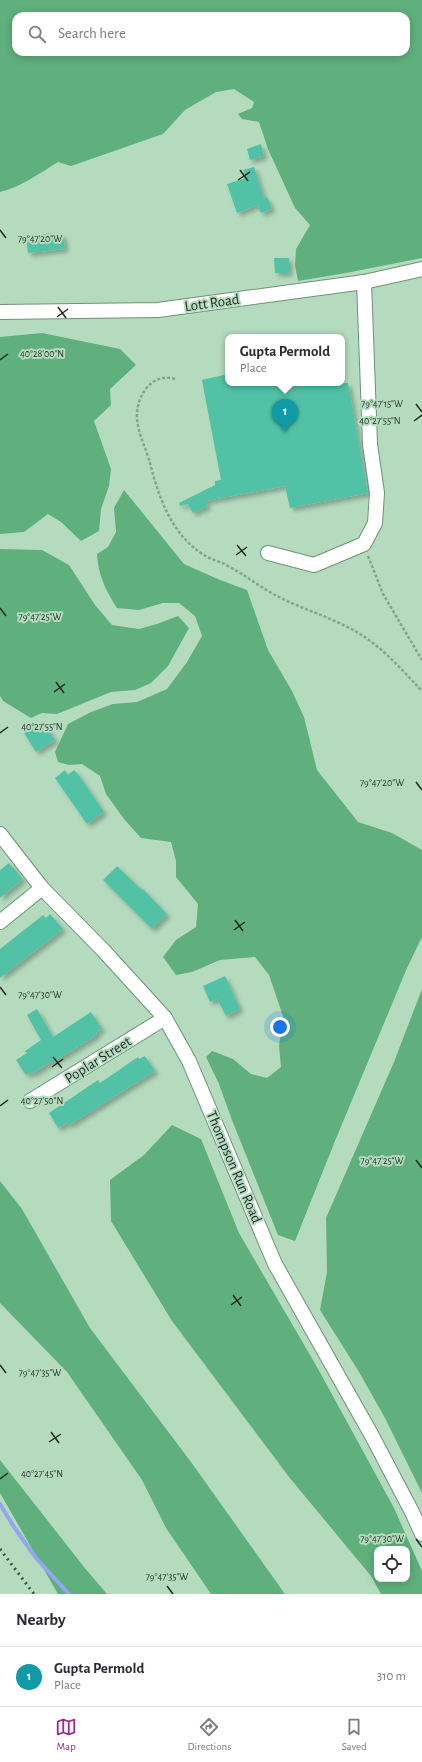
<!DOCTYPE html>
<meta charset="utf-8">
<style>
body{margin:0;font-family:"Alegreya Sans",sans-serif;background:#f7f7f7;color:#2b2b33}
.controls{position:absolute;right:12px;bottom:12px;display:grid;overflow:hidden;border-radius:8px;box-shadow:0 2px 10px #0003}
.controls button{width:36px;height:36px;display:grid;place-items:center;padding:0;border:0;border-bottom:1px solid #e1e1e2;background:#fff;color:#2b2b33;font:20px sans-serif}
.you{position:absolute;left:280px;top:1027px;width:14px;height:14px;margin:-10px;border:3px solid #fff;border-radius:50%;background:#1a73e8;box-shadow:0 0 0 6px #1a73e833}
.badge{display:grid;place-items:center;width:26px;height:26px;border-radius:50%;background:#9a2c8b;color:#fff;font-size:13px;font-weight:700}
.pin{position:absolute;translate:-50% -33px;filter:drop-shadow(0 1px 2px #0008)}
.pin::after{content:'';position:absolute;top:21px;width:14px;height:12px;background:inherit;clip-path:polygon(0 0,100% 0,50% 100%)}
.popup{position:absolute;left:225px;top:334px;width:120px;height:52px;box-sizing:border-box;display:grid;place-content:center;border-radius:8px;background:#fff;filter:drop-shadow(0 1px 3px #0005);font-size:13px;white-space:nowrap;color:#7c7c81}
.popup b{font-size:15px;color:#2b2b33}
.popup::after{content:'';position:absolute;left:50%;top:100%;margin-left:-8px;border:8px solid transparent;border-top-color:#fff}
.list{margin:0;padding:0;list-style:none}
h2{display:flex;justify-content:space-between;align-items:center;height:52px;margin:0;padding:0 16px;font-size:17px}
h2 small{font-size:13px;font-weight:400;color:#7c7c81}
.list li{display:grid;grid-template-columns:26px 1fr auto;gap:12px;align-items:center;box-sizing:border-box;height:60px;padding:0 16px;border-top:1px solid #e1e1e2}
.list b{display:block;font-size:15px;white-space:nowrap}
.list p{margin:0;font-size:13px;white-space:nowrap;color:#7c7c81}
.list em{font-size:13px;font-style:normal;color:#7c7c81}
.icon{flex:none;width:22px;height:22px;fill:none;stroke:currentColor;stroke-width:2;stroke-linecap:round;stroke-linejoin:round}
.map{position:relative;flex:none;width:422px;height:1594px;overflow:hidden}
.search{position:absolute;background:#fff;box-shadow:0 2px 10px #0003;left:12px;right:12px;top:12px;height:44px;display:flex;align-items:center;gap:10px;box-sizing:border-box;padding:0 14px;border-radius:12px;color:#7c7c81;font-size:15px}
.sheet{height:112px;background:#fff}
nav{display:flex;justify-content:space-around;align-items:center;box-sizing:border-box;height:56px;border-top:1px solid #e1e1e2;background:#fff;font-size:11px;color:#7c7c81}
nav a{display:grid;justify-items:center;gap:2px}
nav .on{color:#9a2c8b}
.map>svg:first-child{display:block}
.forest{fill:#5fb07c;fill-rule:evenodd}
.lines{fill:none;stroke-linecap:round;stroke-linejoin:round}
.stream{stroke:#94a5f1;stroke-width:4}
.building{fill:#51c2a6;filter:url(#shadow)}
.minor-casing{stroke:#6e9278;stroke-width:16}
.path{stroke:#85a38d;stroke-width:2.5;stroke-dasharray:3 2;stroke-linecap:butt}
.minor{stroke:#fff;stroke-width:14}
.rail{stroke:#415547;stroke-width:3;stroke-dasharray:2 4;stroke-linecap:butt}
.ticks{fill:none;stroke:#1d2b21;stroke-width:1.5}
.labels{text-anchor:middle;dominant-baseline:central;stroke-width:4;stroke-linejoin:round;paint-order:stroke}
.street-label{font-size:15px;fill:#1d2b21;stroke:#b5dbbf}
.ticks-label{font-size:10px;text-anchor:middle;fill:#1d2b21;stroke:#b5dbbf;stroke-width:4;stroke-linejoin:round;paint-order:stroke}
</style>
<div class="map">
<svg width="422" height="1594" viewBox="0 0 422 1594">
<defs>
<filter id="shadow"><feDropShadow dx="3.5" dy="3.5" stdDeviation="2" flood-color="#0004"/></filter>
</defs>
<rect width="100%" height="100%" fill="#b5dbbf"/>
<g class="forest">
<path d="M0 0H422V258L346 273 298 281 295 265 296 249 310 225 295 208 268 149 259 122 242 119 238 114 252 108 254 102 234 89 216 92 185 110 163 134 71 166 58 162C40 173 21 187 0 192ZM16 16H406V52H16Z"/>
<polygon points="42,333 120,349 136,365 110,389 111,405 94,421 111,469 109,486 101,509 99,531 81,541 61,522 48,514 24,532 0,534 0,337"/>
<path d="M124 490 184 564 220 580 247 590 268 650 292 691 304 717 317 770 358 822 392 833 422 850V937L407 968 335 1141 295 1241 278 1235 232 1120 219 1084 206 1057 212 1051 233 1059 251 1074 267 1078 281 1067 279 1046 283 1016 269 975 255 957 220 960 192 972 176 975 163 957 176 940 196 927 198 904 176 877V861L171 842 141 838 124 819 106 794 100 776 82 764 69 765 58 762 55 752 68 724 91 712 113 704 137 702 167 689 187 662 202 636 195 616 179 603H163L139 610 117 608C106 591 98 575 97 554L108 547 116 532 114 508Z"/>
<polygon points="0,549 42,550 69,565 95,605 112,625 139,629 157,624 178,616 189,628 168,666 151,683 135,690 111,692 57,714 42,713 31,718 3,701 0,696"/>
<polygon points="422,989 422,1493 385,1418 359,1372 320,1310 327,1272 326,1218 394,1062"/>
<path d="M172 1125 201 1139 239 1233 317 1367 394 1508 422 1571V1594H381L371 1576 289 1477 172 1321 111 1221 110 1180 144 1155ZM377 1549H407V1579H377Z"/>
<polygon points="0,1181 22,1209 90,1328 191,1462 285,1594 211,1594 166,1528 142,1480 67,1372 0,1303"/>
<polygon points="0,1460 84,1567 107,1594 58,1594 0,1493"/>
</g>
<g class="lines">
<polyline class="stream" points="0,1504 14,1527 36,1558 69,1594"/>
</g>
<g class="building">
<polygon points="261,144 264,156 250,160 247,149"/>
<polygon points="254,167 264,198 267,197 272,209 261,213 258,205 237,213 227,184 246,178 243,170"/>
<polygon points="53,233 53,235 63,234 65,249 28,253 26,236"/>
<polygon points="274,258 289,258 289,273 275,273"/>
<polygon points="228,374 228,383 348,383 368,493 290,508 285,486 205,501 208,506 193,513 188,504 180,506 179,503 215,485 215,481 221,480 202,380"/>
<polygon points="43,721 55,740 36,752 24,733"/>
<polygon points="65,770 68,775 74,770 78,774 104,812 87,824 55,778"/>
<polygon points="9,863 23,879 0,898 0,870"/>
<polygon points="117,866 142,890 143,889 167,914 152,929 103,880"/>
<polygon points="50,914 63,929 0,978 0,949 43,915 46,918"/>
<polygon points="225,976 240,1009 226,1016 217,999 210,1002 203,986"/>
<polygon points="37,1009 53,1037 91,1012 102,1029 96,1033 97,1035 53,1062 52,1061 32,1074 31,1072 26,1075 16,1060 27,1053 25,1051 41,1040 27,1015"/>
<polygon points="145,1056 155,1071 69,1125 67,1123 58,1128 49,1113 98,1080 100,1083 138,1057 139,1059"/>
</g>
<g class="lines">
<g class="minor-casing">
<g id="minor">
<polyline points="0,312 158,310 364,282 422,269"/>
<polyline points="268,553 314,565 364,544 375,523 377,493 370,444 364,282"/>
<polyline points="0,834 42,888 103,950 165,1018 189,1061 275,1264 371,1434 412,1512 422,1534"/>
<polyline points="0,922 42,888"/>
<polyline points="30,1101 165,1018"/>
</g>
</g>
<g class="path">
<path d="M175 379C153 372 138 394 137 413 136 430 146 448 150 463 159 498 171 534 204 555 211 560 220 561 228 566 245 575 260 587 277 596 304 610 334 618 360 634 383 648 403 671 422 691"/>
<polyline points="368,556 383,594 422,660"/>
</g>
<use href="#minor" class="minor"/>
<polyline class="rail" points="0,1549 34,1594"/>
</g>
<path class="ticks" d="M240 170 248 181M238 180 250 172M0 230 6 238M58 307 66 318M57 317 68 309M0 360 8 354M416 404 422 412M414 421 422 415M237 545 246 556M236 555 247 547M0 608 6 616M56 682 64 693M54 692 65 684M0 733 8 727M416 782 422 790M235 920 243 931M234 930 245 922M0 987 6 995M53 1057 62 1068M52 1067 63 1059M0 1106 8 1100M416 1160 422 1168M233 1295 241 1306M231 1305 242 1297M0 1365 6 1373M51 1432 59 1443M49 1442 61 1434M0 1479 8 1473M416 1539 422 1547M167 1586 173 1594"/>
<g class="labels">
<g class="street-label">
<text transform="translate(212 303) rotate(-8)">Lott Road</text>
<text transform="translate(98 1060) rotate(-32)">Poplar Street</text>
<text transform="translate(234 1167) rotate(67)">Thompson Run Road</text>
</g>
</g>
<g class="ticks-label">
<text x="40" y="242">79°47'20"W</text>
<text x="42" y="357">40°28'00"N</text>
<text x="382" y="407">79°47'15"W</text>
<text x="380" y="424">40°27'55"N</text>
<text x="40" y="620">79°47'25"W</text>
<text x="42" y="730">40°27'55"N</text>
<text x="382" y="786">79°47'20"W</text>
<text x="40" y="998">79°47'30"W</text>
<text x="42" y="1104">40°27'50"N</text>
<text x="382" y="1164">79°47'25"W</text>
<text x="40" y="1376">79°47'35"W</text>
<text x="42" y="1477">40°27'45"N</text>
<text x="382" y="1542">79°47'30"W</text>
<text x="167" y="1580">79°47'35"W</text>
</g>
</svg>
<div class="controls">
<button><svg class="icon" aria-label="locate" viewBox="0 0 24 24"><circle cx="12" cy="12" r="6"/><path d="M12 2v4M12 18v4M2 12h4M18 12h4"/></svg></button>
</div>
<div class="you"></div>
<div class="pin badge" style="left:285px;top:432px;background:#0f9aa8">1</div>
<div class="popup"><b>Gupta Permold</b>Place</div>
<div class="search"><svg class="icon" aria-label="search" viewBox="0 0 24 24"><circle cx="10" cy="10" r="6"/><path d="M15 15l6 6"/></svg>Search here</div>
</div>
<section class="sheet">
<h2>Nearby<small></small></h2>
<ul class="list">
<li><span class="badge" style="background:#0f9aa8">1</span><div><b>Gupta Permold</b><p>Place</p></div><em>310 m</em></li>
</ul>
</section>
<nav>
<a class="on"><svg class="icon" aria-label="map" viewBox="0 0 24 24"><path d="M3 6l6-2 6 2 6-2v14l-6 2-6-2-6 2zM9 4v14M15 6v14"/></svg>Map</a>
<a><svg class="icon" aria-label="directions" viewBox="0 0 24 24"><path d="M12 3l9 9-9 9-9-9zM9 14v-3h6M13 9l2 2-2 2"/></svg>Directions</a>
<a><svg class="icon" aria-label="saved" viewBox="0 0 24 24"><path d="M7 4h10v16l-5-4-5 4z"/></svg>Saved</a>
</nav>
